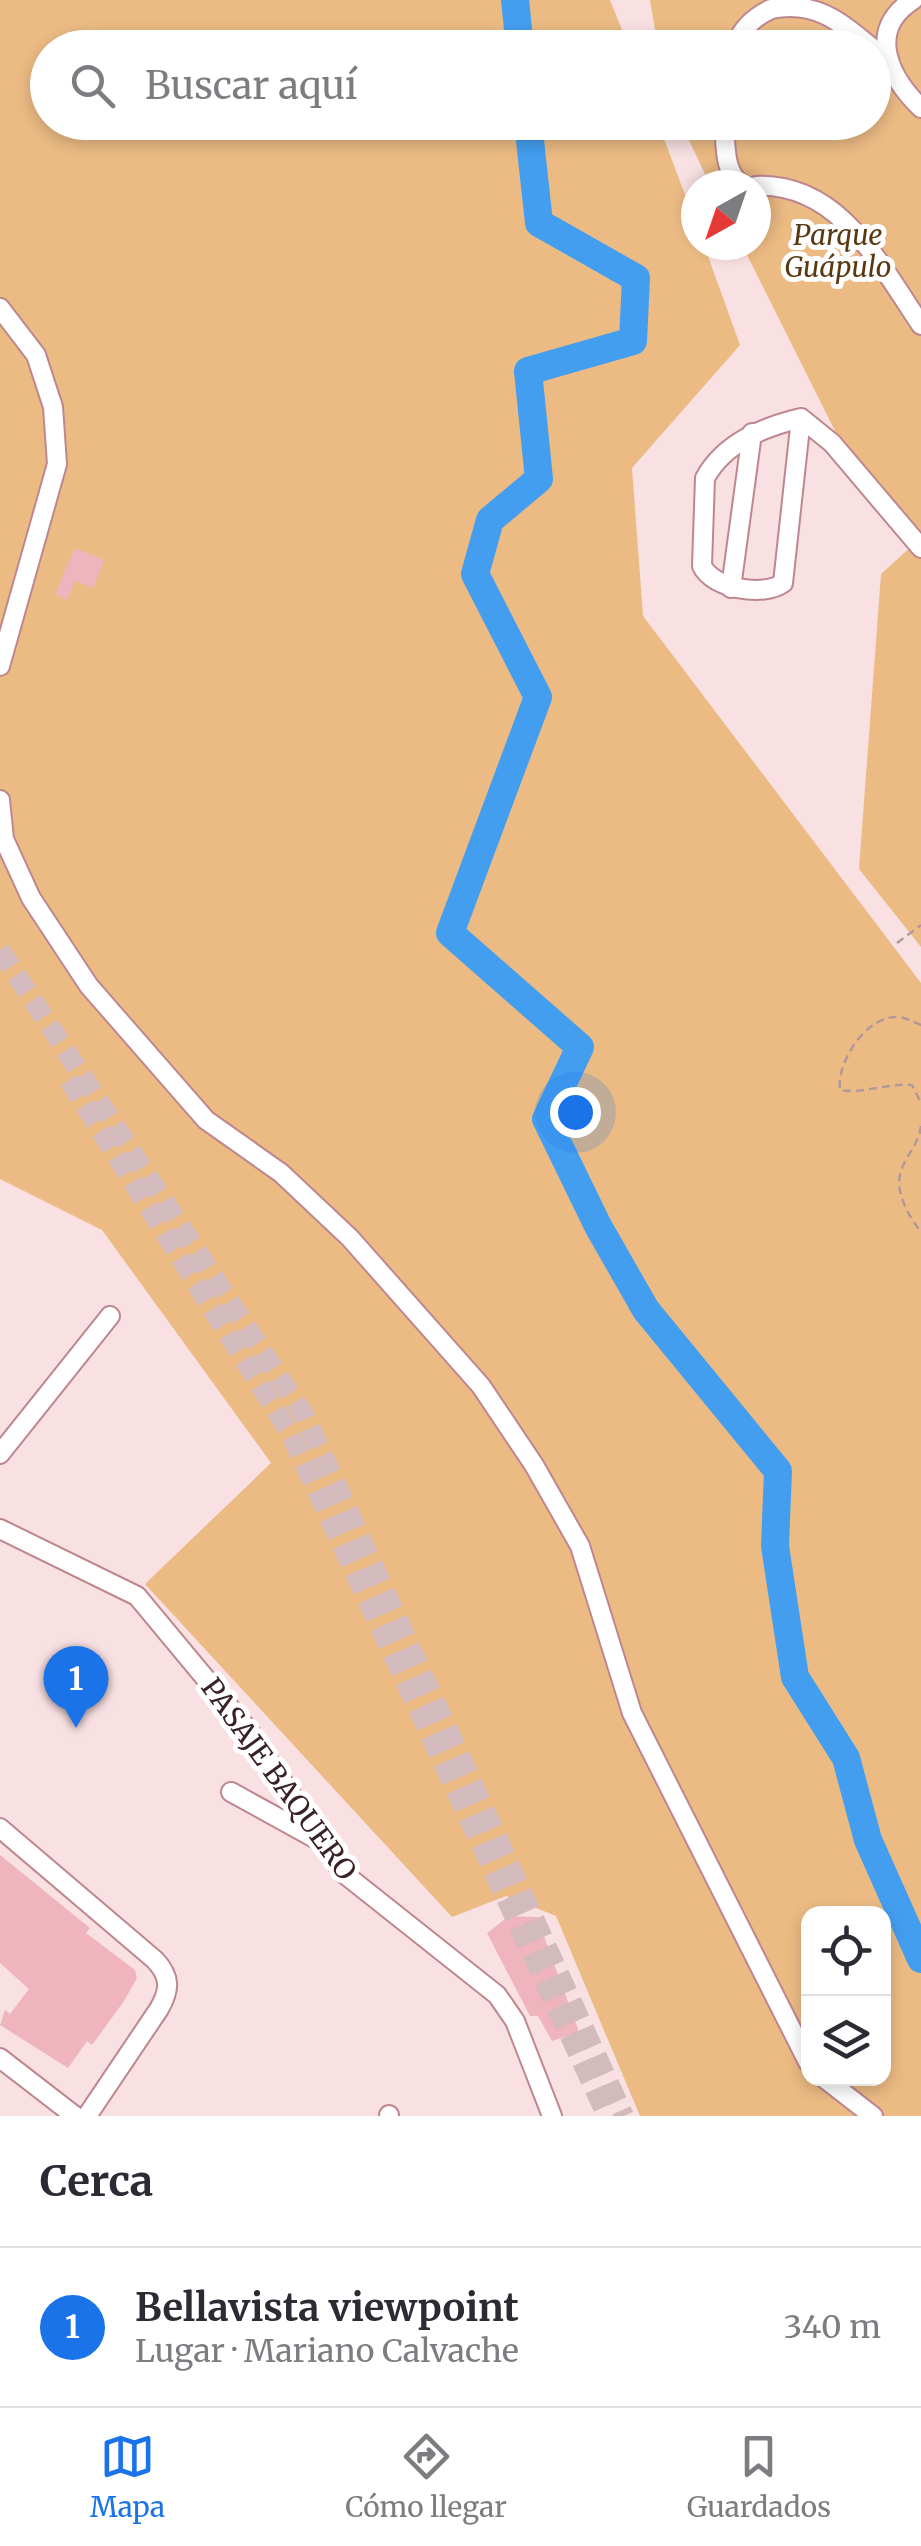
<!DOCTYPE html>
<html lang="es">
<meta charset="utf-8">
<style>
body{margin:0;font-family:Merriweather,serif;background:#f2f2f3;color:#2b2b33}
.controls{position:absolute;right:30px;bottom:30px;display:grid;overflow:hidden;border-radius:20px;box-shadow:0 5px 15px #0003}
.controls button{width:90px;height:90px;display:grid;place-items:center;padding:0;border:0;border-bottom:2px solid #e1e1e2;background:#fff;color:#2b2b33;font:50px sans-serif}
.compass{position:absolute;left:681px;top:170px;width:90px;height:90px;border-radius:50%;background:#fff;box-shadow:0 5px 15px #0003;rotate:220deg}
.you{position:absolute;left:575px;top:1112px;width:35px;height:35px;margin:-25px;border:8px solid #fff;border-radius:50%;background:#1a73e8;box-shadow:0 0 0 15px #1a73e833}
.badge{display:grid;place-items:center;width:65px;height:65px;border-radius:50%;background:#1a73e8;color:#fff;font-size:32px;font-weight:700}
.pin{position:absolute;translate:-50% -82px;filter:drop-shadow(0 2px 5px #0008)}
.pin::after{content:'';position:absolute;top:52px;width:35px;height:30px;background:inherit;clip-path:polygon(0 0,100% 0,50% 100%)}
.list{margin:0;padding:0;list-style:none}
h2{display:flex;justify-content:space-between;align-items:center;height:130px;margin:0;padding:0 40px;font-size:42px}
h2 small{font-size:32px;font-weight:400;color:#7c7c81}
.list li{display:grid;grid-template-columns:65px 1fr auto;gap:30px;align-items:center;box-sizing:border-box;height:160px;padding:0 40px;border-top:2px solid #e1e1e2}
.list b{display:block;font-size:38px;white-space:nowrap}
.list p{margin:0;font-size:32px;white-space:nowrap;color:#7c7c81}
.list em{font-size:32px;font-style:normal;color:#7c7c81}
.icon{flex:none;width:55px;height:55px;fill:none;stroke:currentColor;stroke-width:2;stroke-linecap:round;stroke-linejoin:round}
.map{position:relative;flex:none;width:921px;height:2116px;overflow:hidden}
.search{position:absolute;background:#fff;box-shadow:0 5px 15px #0003;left:30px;right:30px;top:30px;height:110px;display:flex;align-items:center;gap:25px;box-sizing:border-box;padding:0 35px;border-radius:55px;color:#7c7c81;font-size:38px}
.sheet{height:290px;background:#fff}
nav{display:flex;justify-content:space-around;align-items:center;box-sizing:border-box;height:140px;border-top:2px solid #e1e1e2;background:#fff;font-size:28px;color:#7c7c81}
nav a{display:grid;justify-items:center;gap:5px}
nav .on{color:#1a73e8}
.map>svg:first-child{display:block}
.green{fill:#ecbb84;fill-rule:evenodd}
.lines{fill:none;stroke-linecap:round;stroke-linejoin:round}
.river{stroke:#449ef0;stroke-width:28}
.building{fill:#efb4bd}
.major-tunnel{stroke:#d3babd;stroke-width:20;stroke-dasharray:20 10;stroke-linecap:butt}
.minor-casing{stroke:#be878f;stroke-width:22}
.path{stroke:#b0989b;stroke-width:2.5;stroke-dasharray:8 5;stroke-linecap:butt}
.minor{stroke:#fff;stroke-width:18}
.labels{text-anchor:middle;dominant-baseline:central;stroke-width:10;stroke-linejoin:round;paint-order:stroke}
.park-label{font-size:28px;font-style:italic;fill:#593910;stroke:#fff}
.street-label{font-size:28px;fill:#392226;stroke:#fff}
</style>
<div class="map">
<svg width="921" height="2116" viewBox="0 0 921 2116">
<rect width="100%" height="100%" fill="#f9e0e3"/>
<g class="green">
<path d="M0 0H610L629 47 48 48V122L658 123 696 224V245H704L740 345 632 468 643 616 921 983V2116H640L556 1916 506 1896 452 1917 145 1584 271 1463 102 1230 0 1179ZM808 1914H884V2078H808Z"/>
<polygon points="650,0 921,0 921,947 859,869 881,574 914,544 840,441 742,245 756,245 756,185 710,185 681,123 874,122 874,48 658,47"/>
</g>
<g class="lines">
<g class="river">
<polyline points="515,0 520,48"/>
<polyline points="528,122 539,223 636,278 633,341 528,371 539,479 490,520 475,574 538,697 450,933 580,1047 546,1119 598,1226 646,1310 778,1471 775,1546 795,1677 846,1758 868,1840 921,1959"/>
</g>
</g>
<g class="building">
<polygon points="75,548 104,560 93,588 75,581 67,600 55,594"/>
<polygon points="0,1855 90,1928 86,1933 135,1970 137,1978 124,2001 92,2045 87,2041 68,2068 0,2025 5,2010 10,2014 29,1989 0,1963"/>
<polygon points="509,1916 537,1917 579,2032 552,2041 538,2016 530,2016 487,1933"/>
</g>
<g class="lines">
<g class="major-tunnel">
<polyline points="0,950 306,1418 624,2116"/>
<polyline points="69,1080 290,1433 607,2116"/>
</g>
<g class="minor-casing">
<g id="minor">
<path d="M913 0C866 30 889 77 921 108"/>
<path d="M734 48C742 29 752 18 771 9 814 0 840 21 872 48"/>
<path d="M724 122C726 144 723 174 743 185"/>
<path d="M756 186C839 182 881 266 921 325"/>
<polyline points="0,308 36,355 53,407 57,464 0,666"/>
<path d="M801 418 783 583C764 597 713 589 702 566L705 478C725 442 764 427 801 418L832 443 921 548"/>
<polyline points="731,588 752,433"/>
<polyline points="0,800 4,839 31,898 89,986 206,1120 281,1173 350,1238 481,1386 534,1465 580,1546 632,1713 808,2062"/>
<polyline points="0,1454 110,1316"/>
<polyline points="0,1529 137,1596 250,1732 342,1872 497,1995 515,2021 552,2116"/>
<polyline points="231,1792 320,1841"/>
<path d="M0 1828 155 1960C171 1977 170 1990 159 2009L87 2116"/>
<polyline points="0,2058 75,2116"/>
<polyline points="824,2078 873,2116"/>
<polyline points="389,2116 389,2115"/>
</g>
</g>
<g class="path">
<polyline points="897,943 921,925"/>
<path d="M921 1025C914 1022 905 1017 897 1017 866 1016 836 1063 840 1090 864 1094 887 1083 912 1085L921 1103"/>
<path d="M921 1126C919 1144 906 1155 901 1171 894 1191 909 1217 921 1232"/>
</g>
<use href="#minor" class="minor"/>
</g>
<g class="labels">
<g class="park-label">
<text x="838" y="235">Parque<tspan x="838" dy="32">Guápulo</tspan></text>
</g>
<g class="street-label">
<text transform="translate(279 1779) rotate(54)">PASAJE BAQUERO</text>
</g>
</g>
</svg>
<div class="controls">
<button><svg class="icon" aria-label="locate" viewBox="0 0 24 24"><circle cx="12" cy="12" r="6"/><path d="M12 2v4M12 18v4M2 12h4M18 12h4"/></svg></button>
<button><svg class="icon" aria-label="layers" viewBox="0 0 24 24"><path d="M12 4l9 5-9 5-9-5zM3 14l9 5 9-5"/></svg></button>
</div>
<svg class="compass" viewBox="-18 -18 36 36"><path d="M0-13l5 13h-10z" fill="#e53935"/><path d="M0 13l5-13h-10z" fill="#7c7c81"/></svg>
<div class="you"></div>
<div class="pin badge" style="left:76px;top:1728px">1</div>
<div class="search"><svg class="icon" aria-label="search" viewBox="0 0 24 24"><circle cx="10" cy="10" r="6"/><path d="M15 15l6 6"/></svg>Buscar aquí</div>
</div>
<section class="sheet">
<h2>Cerca<small></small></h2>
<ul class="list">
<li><span class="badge">1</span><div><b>Bellavista viewpoint</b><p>Lugar · Mariano Calvache</p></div><em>340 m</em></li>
</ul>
</section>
<nav>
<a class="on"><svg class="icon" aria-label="map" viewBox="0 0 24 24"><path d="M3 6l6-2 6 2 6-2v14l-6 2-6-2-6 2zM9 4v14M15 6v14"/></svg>Mapa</a>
<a><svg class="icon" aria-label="directions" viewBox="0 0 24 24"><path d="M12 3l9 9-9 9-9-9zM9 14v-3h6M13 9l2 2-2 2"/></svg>Cómo llegar</a>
<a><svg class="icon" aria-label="saved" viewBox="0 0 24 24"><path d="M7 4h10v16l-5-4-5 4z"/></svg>Guardados</a>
</nav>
